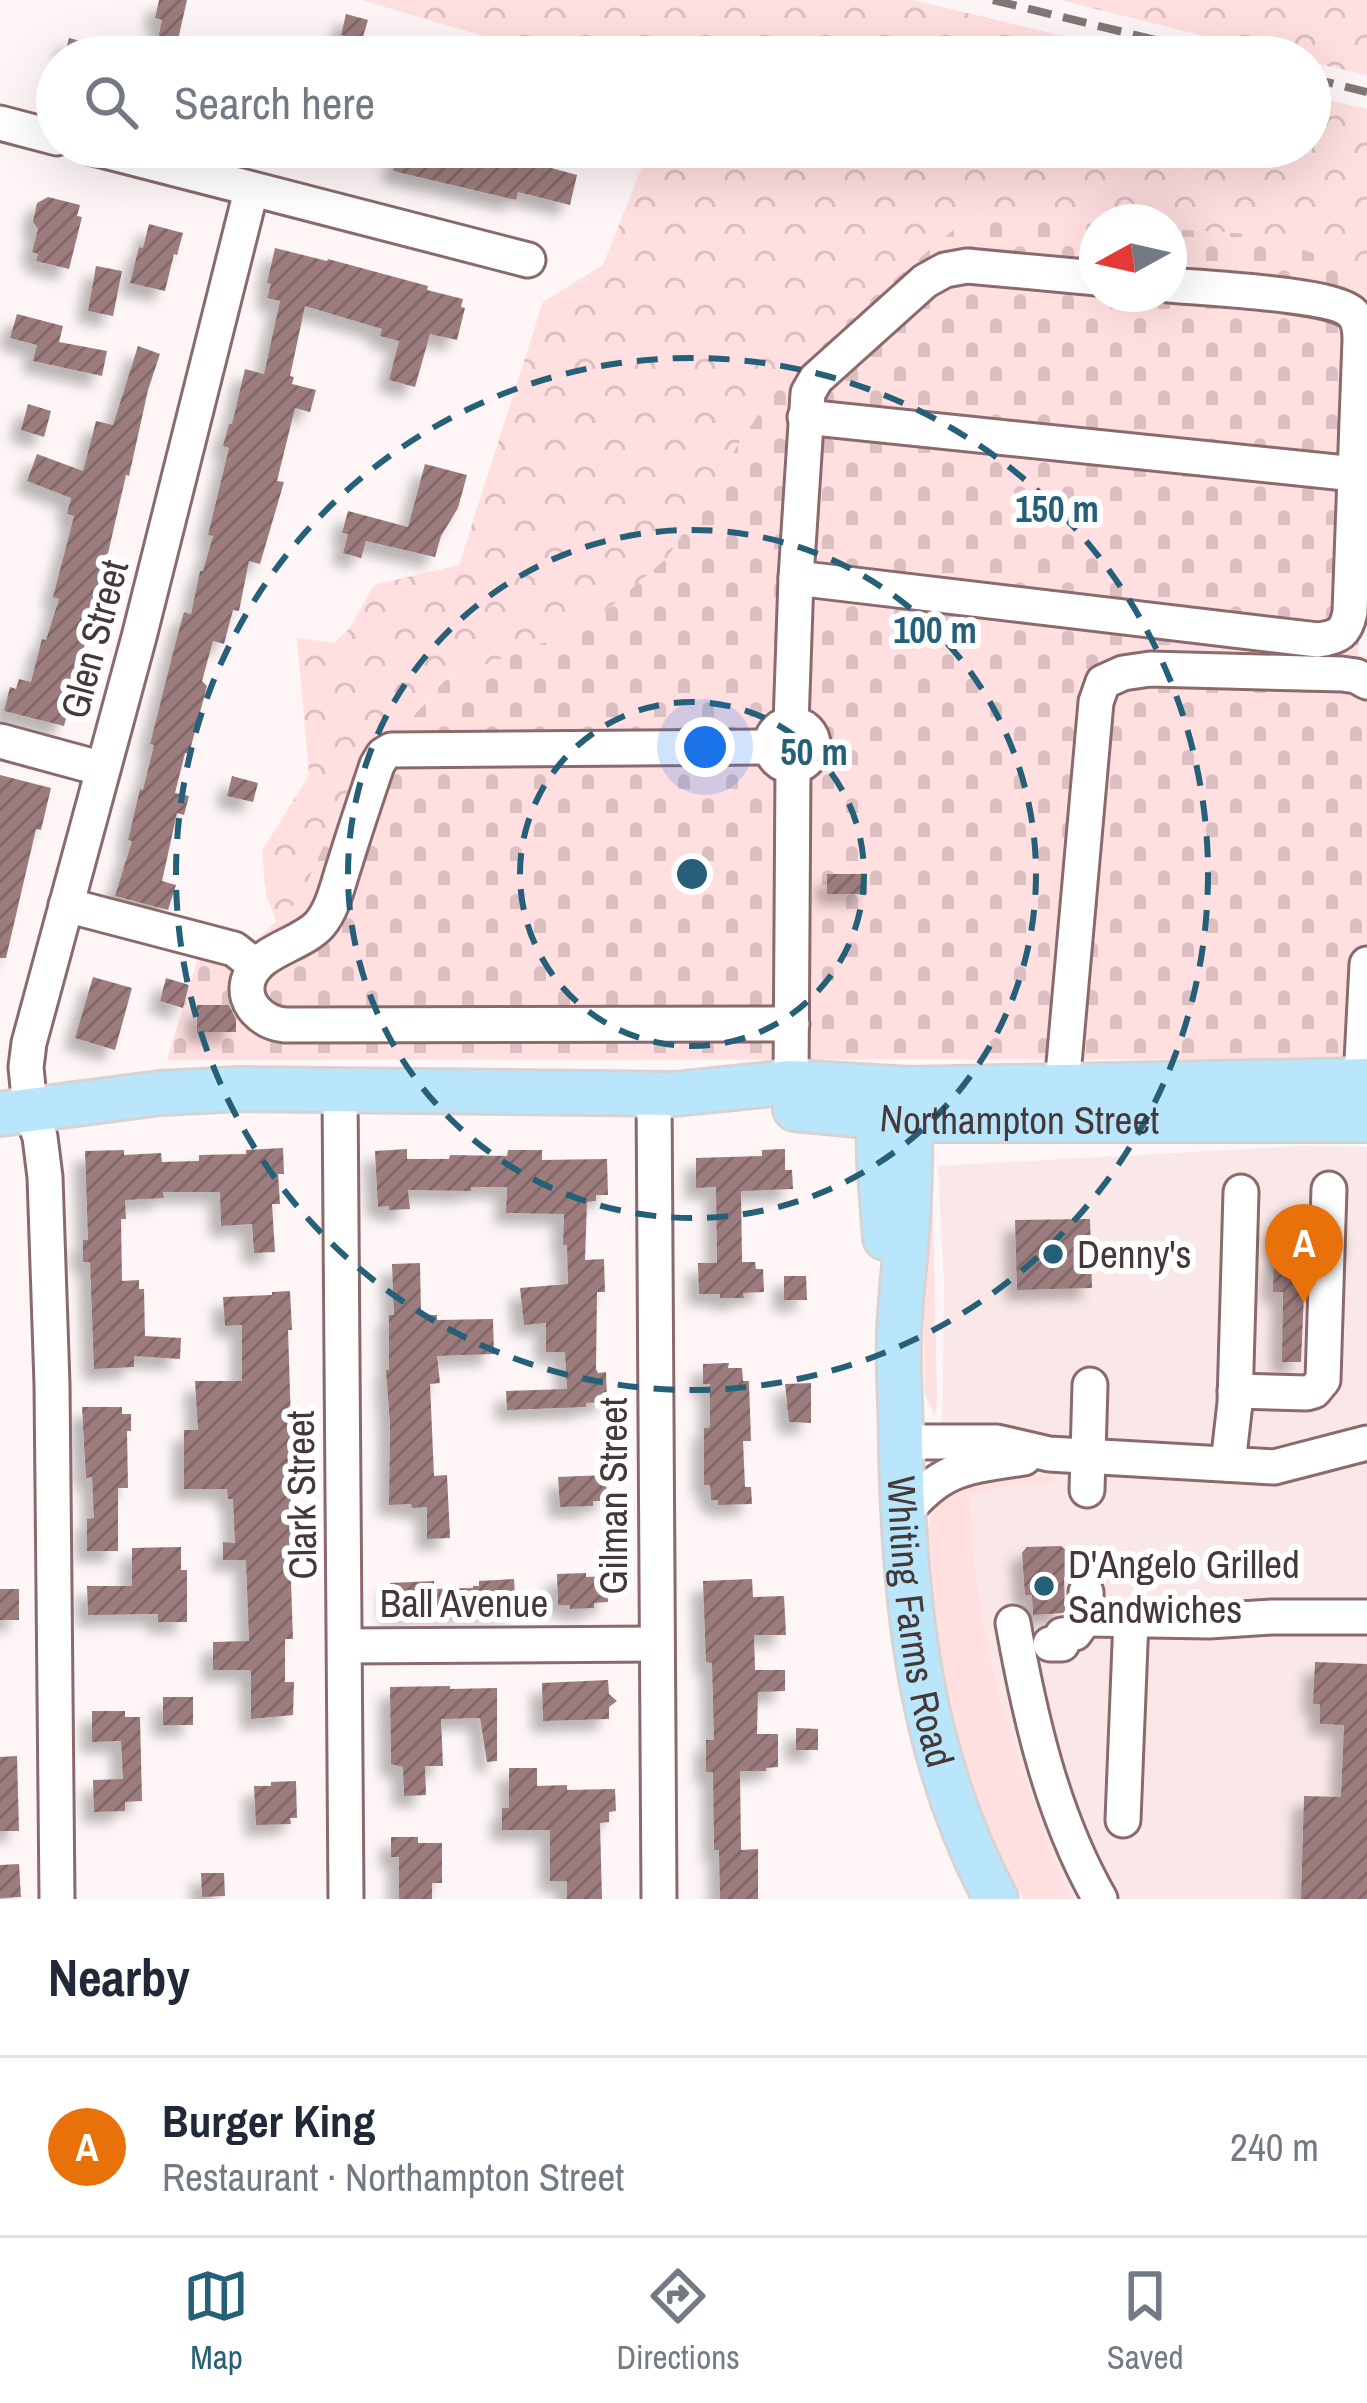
<!DOCTYPE html>
<meta charset="utf-8">
<style>
body{margin:0;font-family:"Archivo Narrow",sans-serif;background:#f2f2f3;color:#1f2937}
.compass{position:absolute;left:1079px;top:204px;width:108px;height:108px;border-radius:50%;background:#fff;box-shadow:0 12px 48px #0002;rotate:262deg}
.you{position:absolute;left:705px;top:747px;width:42px;height:42px;margin:-30px;border:9px solid #fff;border-radius:50%;background:#1a73e8;box-shadow:0 0 0 18px #1a73e833}
.badge{display:grid;place-items:center;width:78px;height:78px;border-radius:50%;background:#255f78;color:#fff;font-size:39px;font-weight:700}
.pin{position:absolute;translate:-50% -99px;filter:drop-shadow(0 3px 6px #0008)}
.pin::after{content:'';position:absolute;top:63px;width:42px;height:36px;background:inherit;clip-path:polygon(0 0,100% 0,50% 100%)}
.list{margin:0;padding:0;list-style:none}
h2{display:flex;justify-content:space-between;align-items:center;height:156px;margin:0;padding:0 48px;font-size:51px}
h2 small{font-size:39px;font-weight:400;color:#747a83}
.list li{display:grid;grid-template-columns:78px 1fr auto;gap:36px;align-items:center;box-sizing:border-box;height:180px;padding:0 48px;border-top:3px solid #e0e1e3}
.list b{display:block;font-size:45px;white-space:nowrap}
.list p{margin:0;font-size:39px;white-space:nowrap;color:#747a83}
.list em{font-size:39px;font-style:normal;color:#747a83}
.icon{flex:none;width:66px;height:66px;fill:none;stroke:currentColor;stroke-width:2;stroke-linecap:round;stroke-linejoin:round}
.map{position:relative;flex:none;width:1367px;height:1899px;overflow:hidden}
.search{position:absolute;background:#fff;box-shadow:0 12px 48px #0002;left:36px;right:36px;top:36px;height:132px;display:flex;align-items:center;gap:30px;box-sizing:border-box;padding:0 42px;border-radius:66px;color:#747a83;font-size:45px}
.sheet{height:336px;background:#fff}
nav{display:flex;justify-content:space-around;align-items:center;box-sizing:border-box;height:168px;border-top:3px solid #e0e1e3;background:#fff;font-size:33px;color:#747a83}
nav a{display:grid;justify-items:center;gap:6px}
nav .on{color:#255f78}
.map>svg:first-child{display:block}
.built{fill:#fae8e8}
.green{fill:#ffdfe0}
.forest{fill:url(#forest-crowns)}
.cemetery{fill:url(#cemetery-stones)}
.building{fill:url(#building-hatch);filter:url(#shadow)}
.lines{fill:none;stroke-linecap:round;stroke-linejoin:round}
.minor-casing{stroke:#8a6a6c;stroke-width:39}
.major-casing{stroke:#d6d3d3;stroke-width:48}
.minor{stroke:#fff;stroke-width:33}
.major{stroke:#b9e6fb;stroke-width:42}
.rail{stroke:#827677;stroke-width:8;stroke-dasharray:24 12;stroke-linecap:butt}
.ring{fill:none;stroke:#255f78;stroke-width:6;stroke-dasharray:21 15}
.poi-dot{fill:#255f78;stroke:#fff;stroke-width:4.5}
.labels{text-anchor:middle;dominant-baseline:central;stroke-width:12;stroke-linejoin:round;paint-order:stroke}
.street-label{font-size:39px;fill:#463839;stroke:#fff}
.poi-label{font-size:39px;fill:#463839;stroke:#fff;text-anchor:start}
.centre{fill:#255f78;stroke:#fff;stroke-width:6}
.ring-label{font-size:36px;text-anchor:middle;font-weight:bold;fill:#255f78;stroke:#fff;stroke-width:12;stroke-linejoin:round;paint-order:stroke}
</style>
<div class="map">
<svg width="1367" height="1899" viewBox="0 0 1367 1899">
<defs>
<pattern id="forest-crowns" width="20" height="18" patternUnits="userSpaceOnUse" patternTransform="scale(3)"><rect width="20" height="18" fill="#ffdfe0"/><path d="M2 6a3 3 0 1 1 6 0M12 15a3 3 0 1 1 6 0" fill="none" stroke="#dcc0c1"/></pattern>
<pattern id="cemetery-stones" width="16" height="16" patternUnits="userSpaceOnUse" patternTransform="scale(3)"><rect width="16" height="16" fill="#ffdfe0"/><path d="M2 7V4a2 2 0 0 1 4 0v3zM10 15v-3a2 2 0 0 1 4 0v3z" fill="#dcc0c1"/></pattern>
<pattern id="building-hatch" width="6" height="6" patternUnits="userSpaceOnUse" patternTransform="scale(3)"><rect width="6" height="6" fill="#9c7c7d"/><path d="M-1 1l2-2M0 6l6-6M5 7l2-2" fill="none" stroke="#816767"/></pattern>
<filter id="shadow"><feDropShadow dx="-11" dy="11" stdDeviation="6" flood-color="#0004"/></filter>
</defs>
<rect width="100%" height="100%" fill="#fdf5f6"/>
<polygon class="built" points="1300,1146 1367,1147 1367,1899 1036,1899 941,1518 944,1282 938,1166"/>
<g class="green">
<polygon points="928,1170 932,1171 937,1400 935,1416 925,1394 921,1232"/>
<path d="M1050 1476 1055 1481 1050 1483 999 1487 970 1496C972 1604 998 1703 1034 1804 1045 1836 1055 1869 1071 1899H1023C967 1801 937 1686 930 1573 928 1545 921 1516 944 1495 970 1471 1017 1476 1050 1476Z"/>
</g>
<g class="forest">
<polygon points="362,0 913,0 1150,57 554,57"/>
<polygon points="1060,0 1367,0 1367,75 1310,62 1310,57 1288,57"/>
<polygon points="1310,96 1367,109 1367,275 1267,235 1169,229 1169,222 1097,224 971,215 801,358 744,435 668,557 590,625 443,681 349,790 300,900 276,921 266,894 262,851 309,775 297,638 334,643 349,629 374,585 459,565 543,302 603,265 650,147 1310,147"/>
</g>
<polygon class="cemetery" points="971,215 1097,224 1097,294 1169,294 1169,229 1267,235 1367,275 1367,477 1358,655 1367,657 1367,1059 167,1060 205,935 250,946 299,900 349,790 444,681 590,625 668,557 744,435 801,358"/>
<g class="building">
<polygon points="159,0 187,0 174,57 154,57 162,20 155,18"/>
<polygon points="346,14 368,20 362,40 341,35"/>
<polygon points="69,38 119,51 118,57 64,57"/>
<polygon points="398,147 549,147 544,166 577,175 570,205 518,192 516,200 393,171"/>
<polygon points="48,197 80,205 77,216 82,217 69,269 36,261 38,254 32,252 38,229 33,222 37,203"/>
<polygon points="149,224 183,233 177,255 174,254 165,291 130,283 139,247 143,248"/>
<polygon points="275,248 327,261 328,259 428,286 427,290 463,299 461,307 465,308 457,340 430,334 415,387 389,380 399,341 380,336 382,329 305,306 290,376 294,377 292,384 316,390 310,412 295,408 277,481 284,482 260,564 249,561 239,611 233,610 224,644 213,641 202,681 207,686 189,754 185,753 175,793 189,796 184,815 177,813 162,881 176,885 168,910 115,896 132,841 128,840 140,789 143,790 154,745 150,744 176,641 184,612 191,614 200,571 203,571 213,536 208,535 229,448 223,446 229,424 232,424 245,369 264,374 280,301 267,298 271,284 267,283"/>
<polygon points="96,266 122,271 113,316 88,311"/>
<polygon points="17,314 63,326 59,342 107,351 102,376 33,361 37,345 10,338"/>
<polygon points="138,346 160,354 148,390 129,476 126,475 109,549 64,726 4,711 10,687 16,689 19,679 31,682 42,639 46,640 59,599 53,597 74,516 67,514 71,498 27,481 37,454 83,471 96,421 113,425"/>
<polygon points="28,404 51,411 44,437 21,430"/>
<polygon points="425,464 467,475 458,508 441,536 435,557 366,541 361,558 343,553 348,534 342,533 348,511 408,527"/>
<polygon points="0,775 51,788 41,830 36,829 6,958 0,958"/>
<polygon points="232,776 258,783 253,802 227,796"/>
<polygon points="827,874 866,874 867,894 827,894"/>
<polygon points="93,977 132,988 115,1050 75,1038"/>
<polygon points="166,978 189,985 183,1008 160,1001"/>
<polygon points="197,1005 229,1005 236,1019 236,1032 197,1032"/>
<polygon points="283,1148 284,1174 278,1174 280,1204 272,1204 275,1252 254,1253 252,1224 221,1226 220,1192 163,1192 164,1198 125,1200 126,1219 121,1219 122,1281 139,1280 139,1289 144,1289 145,1336 181,1338 180,1359 134,1356 134,1367 94,1369 90,1262 83,1262 83,1240 88,1240 85,1151 124,1150 124,1155 161,1153 162,1162 199,1161 199,1155 246,1154 246,1150"/>
<polygon points="407,1149 407,1159 449,1159 450,1155 507,1156 508,1150 542,1150 542,1160 607,1159 608,1195 596,1195 596,1201 587,1202 585,1260 604,1259 605,1292 597,1292 596,1369 598,1373 606,1372 607,1402 586,1403 586,1407 507,1410 506,1391 567,1389 565,1352 546,1352 546,1323 524,1325 520,1288 568,1284 567,1245 563,1245 564,1214 506,1213 507,1187 471,1187 471,1191 408,1190 410,1209 389,1210 389,1206 378,1207 375,1151"/>
<polygon points="785,1149 785,1170 792,1170 793,1189 741,1191 742,1262 755,1262 756,1269 763,1269 764,1292 743,1293 744,1298 720,1298 720,1294 699,1294 698,1263 717,1263 716,1187 696,1188 696,1158 762,1156 762,1150"/>
<polygon points="1090,1219 1092,1288 1017,1290 1015,1220"/>
<polygon points="1281,1226 1307,1226 1301,1362 1282,1362 1283,1292 1273,1292 1274,1257 1281,1257"/>
<polygon points="420,1263 421,1315 437,1315 437,1320 493,1319 494,1354 437,1356 440,1383 430,1384 434,1476 447,1475 450,1538 427,1539 427,1507 412,1508 411,1504 389,1505 390,1425 386,1370 389,1370 389,1315 394,1315 392,1264"/>
<polygon points="784,1276 806,1276 807,1300 784,1300"/>
<polygon points="290,1291 292,1330 288,1330 292,1454 289,1455 293,1555 290,1555 293,1639 285,1639 285,1682 294,1682 293,1715 251,1719 251,1670 213,1670 213,1642 249,1641 246,1560 223,1560 223,1542 235,1543 233,1499 228,1499 227,1489 184,1489 184,1430 198,1430 195,1381 242,1381 242,1325 225,1326 223,1297 272,1295 272,1292"/>
<polygon points="729,1363 728,1368 742,1368 743,1381 749,1381 751,1441 743,1441 745,1487 751,1487 752,1504 718,1505 718,1500 711,1500 710,1485 704,1485 704,1428 709,1428 710,1423 710,1384 703,1384 703,1364"/>
<polygon points="811,1383 811,1423 789,1422 785,1384"/>
<polygon points="82,1407 122,1407 122,1414 131,1414 131,1431 127,1431 128,1488 118,1488 118,1551 87,1551 87,1519 94,1518 92,1477 86,1478"/>
<polygon points="606,1475 607,1501 593,1501 593,1506 560,1507 558,1477"/>
<polygon points="1061,1546 1068,1552 1070,1577 1064,1577 1065,1611 1063,1613 1033,1615 1032,1595 1025,1595 1022,1553 1027,1547"/>
<polygon points="181,1547 181,1570 187,1570 187,1622 158,1622 158,1614 88,1615 87,1586 132,1586 132,1548"/>
<polygon points="586,1573 586,1577 607,1576 608,1602 594,1603 594,1608 570,1609 570,1605 558,1605 557,1574"/>
<polygon points="514,1579 516,1610 391,1613 390,1583 434,1581 434,1589 473,1588 473,1586 479,1586 479,1581"/>
<polygon points="752,1579 753,1597 784,1596 786,1635 754,1635 755,1670 785,1670 785,1691 758,1692 757,1734 778,1734 778,1767 766,1768 766,1771 740,1771 741,1850 758,1849 758,1899 720,1899 719,1850 714,1850 713,1772 706,1772 706,1740 714,1740 712,1663 706,1662 703,1581"/>
<rect x="0" y="1589" width="19" height="31"/>
<polygon points="1315,1662 1367,1664 1367,1899 1301,1899 1304,1796 1341,1797 1344,1725 1320,1724 1320,1704 1313,1704"/>
<polygon points="608,1680 609,1694 617,1701 609,1707 609,1719 543,1721 542,1683"/>
<polygon points="450,1686 450,1689 497,1688 497,1761 487,1762 480,1718 441,1719 443,1766 425,1766 426,1795 404,1796 403,1767 391,1764 390,1687"/>
<rect x="163" y="1697" width="30" height="28"/>
<polygon points="92,1711 125,1711 125,1717 140,1717 142,1801 125,1802 125,1811 94,1812 93,1780 123,1779 121,1741 92,1742"/>
<polygon points="796,1728 818,1729 818,1750 796,1750"/>
<polygon points="17,1756 19,1831 0,1831 0,1757"/>
<polygon points="509,1768 537,1768 537,1786 567,1785 567,1790 615,1789 616,1811 609,1812 609,1822 600,1823 602,1899 567,1899 567,1881 550,1881 550,1830 502,1830 502,1808 509,1808"/>
<polygon points="296,1781 297,1818 290,1818 291,1824 256,1825 254,1786 271,1786 271,1782"/>
<polygon points="391,1837 418,1837 418,1843 442,1843 442,1883 432,1883 432,1899 399,1899 399,1857 391,1857"/>
<polygon points="19,1864 21,1897 0,1898 0,1865"/>
<polygon points="201,1873 224,1873 225,1896 202,1897"/>
</g>
<g class="lines">
<g class="minor-casing">
<g id="minor">
<polyline points="0,123 57,138"/>
<polyline points="90,147 528,260"/>
<polyline points="805,417 1355,474"/>
<path d="M796 578 1318 640C1339 637 1346 633 1350 612L1360 340C1360 331 1359 321 1353 314 1337 294 1201 288 1169 285"/>
<circle cx="792" cy="745" r="21"/>
<polyline points="791,724 796,578 808,393 816,379 925,281 945,270 967,266 1097,278"/>
<polyline points="0,741 103,769"/>
<path d="M771 747 391 750 383 755 377 765C366 798 355 830 345 863 338 883 334 907 320 924 301 946 256 950 248 981 242 1004 263 1023 285 1025L792 1024"/>
<polyline points="66,905 234,949 256,966"/>
<polyline points="1361,1080 1367,964"/>
<polyline points="791,1082 793,767"/>
<polyline points="1062,1086 1096,702 1103,682 1123,673 1150,669 1342,674 1356,676 1367,682"/>
<polyline points="340,1089 346,1899"/>
<polyline points="654,1093 659,1899"/>
<polyline points="1235,1391 1307,1393 1314,1391 1323,1380 1329,1189"/>
<polyline points="901,1442 997,1442 1049,1454 1274,1467 1367,1443"/>
<polyline points="1228,1464 1235,1403 1241,1192"/>
<polyline points="1087,1490 1090,1385"/>
<path d="M902 1516C941 1467 965 1467 1024 1458"/>
<polyline points="1086,1592 1087,1619 1209,1621 1272,1617 1367,1617"/>
<path d="M1013 1623C1030 1718 1052 1815 1100 1899"/>
<polyline points="1050,1644 1062,1644 1062,1635 1075,1633 1085,1619"/>
<polyline points="345,1646 656,1644"/>
<polyline points="1123,1820 1131,1619"/>
<polyline points="57,1899 52,1384 45,1177 40,1137 30,1109 26,1067 29,1043 139,637 251,191"/>
</g>
</g>
<g class="major-casing">
<g id="major">
<path id="s1" d="M910 1089C910 1131 911 1174 908 1217 906 1257 900 1296 899 1336 898 1372 901 1409 901 1446 904 1604 920 1757 996 1899"/>
<polyline points="878,1091 879,1160 885,1238"/>
<path id="s2" d="M795 1109 910 1120H1367"/>
<polyline points="0,1114 160,1093 241,1089 675,1094 791,1082 910,1089 1367,1080"/>
</g>
</g>
<use href="#minor" class="minor"/>
<use href="#major" class="major"/>
<g class="rail">
<polyline points="993,0 1225,57"/>
<polyline points="1310,78 1367,92"/>
</g>
</g>
<g class="ring">
<circle cx="692" cy="874" r="172"/>
<circle cx="692" cy="874" r="344"/>
<circle cx="692" cy="874" r="516"/>
</g>
<g class="poi-dot">
<circle cx="1053" cy="1254" r="12"/>
<circle cx="1044" cy="1586" r="12"/>
</g>
<g class="labels">
<g class="street-label">
<text transform="translate(94 639) rotate(-75)">Glen Street</text>
<text stroke="none"><textPath href="#s2" startOffset="225">Northampton Street</textPath></text>
<text transform="translate(301 1495) rotate(-91)">Clark Street</text>
<text transform="translate(613 1496) rotate(-90)">Gilman Street</text>
<text x="464" y="1603">Ball Avenue</text>
<text stroke="none"><textPath href="#s1" startOffset="534">Whiting Farms Road</textPath></text>
</g>
<g class="poi-label">
<text x="1077" y="1254">Denny's</text>
<text x="1068" y="1564">D'Angelo Grilled<tspan x="1068" dy="45">Sandwiches</tspan></text>
</g>
</g>
<circle cx="692" cy="874" r="18" class="centre"/>
<g class="ring-label">
<text x="1057" y="522">150 m</text>
<text x="935" y="643">100 m</text>
<text x="814" y="765">50 m</text>
</g>
</svg>
<svg class="compass" viewBox="-18 -18 36 36"><path d="M0-13l5 13h-10z" fill="#e53935"/><path d="M0 13l5-13h-10z" fill="#747a83"/></svg>
<div class="you"></div>
<div class="pin badge" style="left:1304px;top:1303px;background:#e8710a">A</div>
<div class="search"><svg class="icon" aria-label="search" viewBox="0 0 24 24"><circle cx="10" cy="10" r="6"/><path d="M15 15l6 6"/></svg>Search here</div>
</div>
<section class="sheet">
<h2>Nearby<small></small></h2>
<ul class="list">
<li><span class="badge" style="background:#e8710a">A</span><div><b>Burger King</b><p>Restaurant · Northampton Street</p></div><em>240 m</em></li>
</ul>
</section>
<nav>
<a class="on"><svg class="icon" aria-label="map" viewBox="0 0 24 24"><path d="M3 6l6-2 6 2 6-2v14l-6 2-6-2-6 2zM9 4v14M15 6v14"/></svg>Map</a>
<a><svg class="icon" aria-label="directions" viewBox="0 0 24 24"><path d="M12 3l9 9-9 9-9-9zM9 14v-3h6M13 9l2 2-2 2"/></svg>Directions</a>
<a><svg class="icon" aria-label="saved" viewBox="0 0 24 24"><path d="M7 4h10v16l-5-4-5 4z"/></svg>Saved</a>
</nav>
